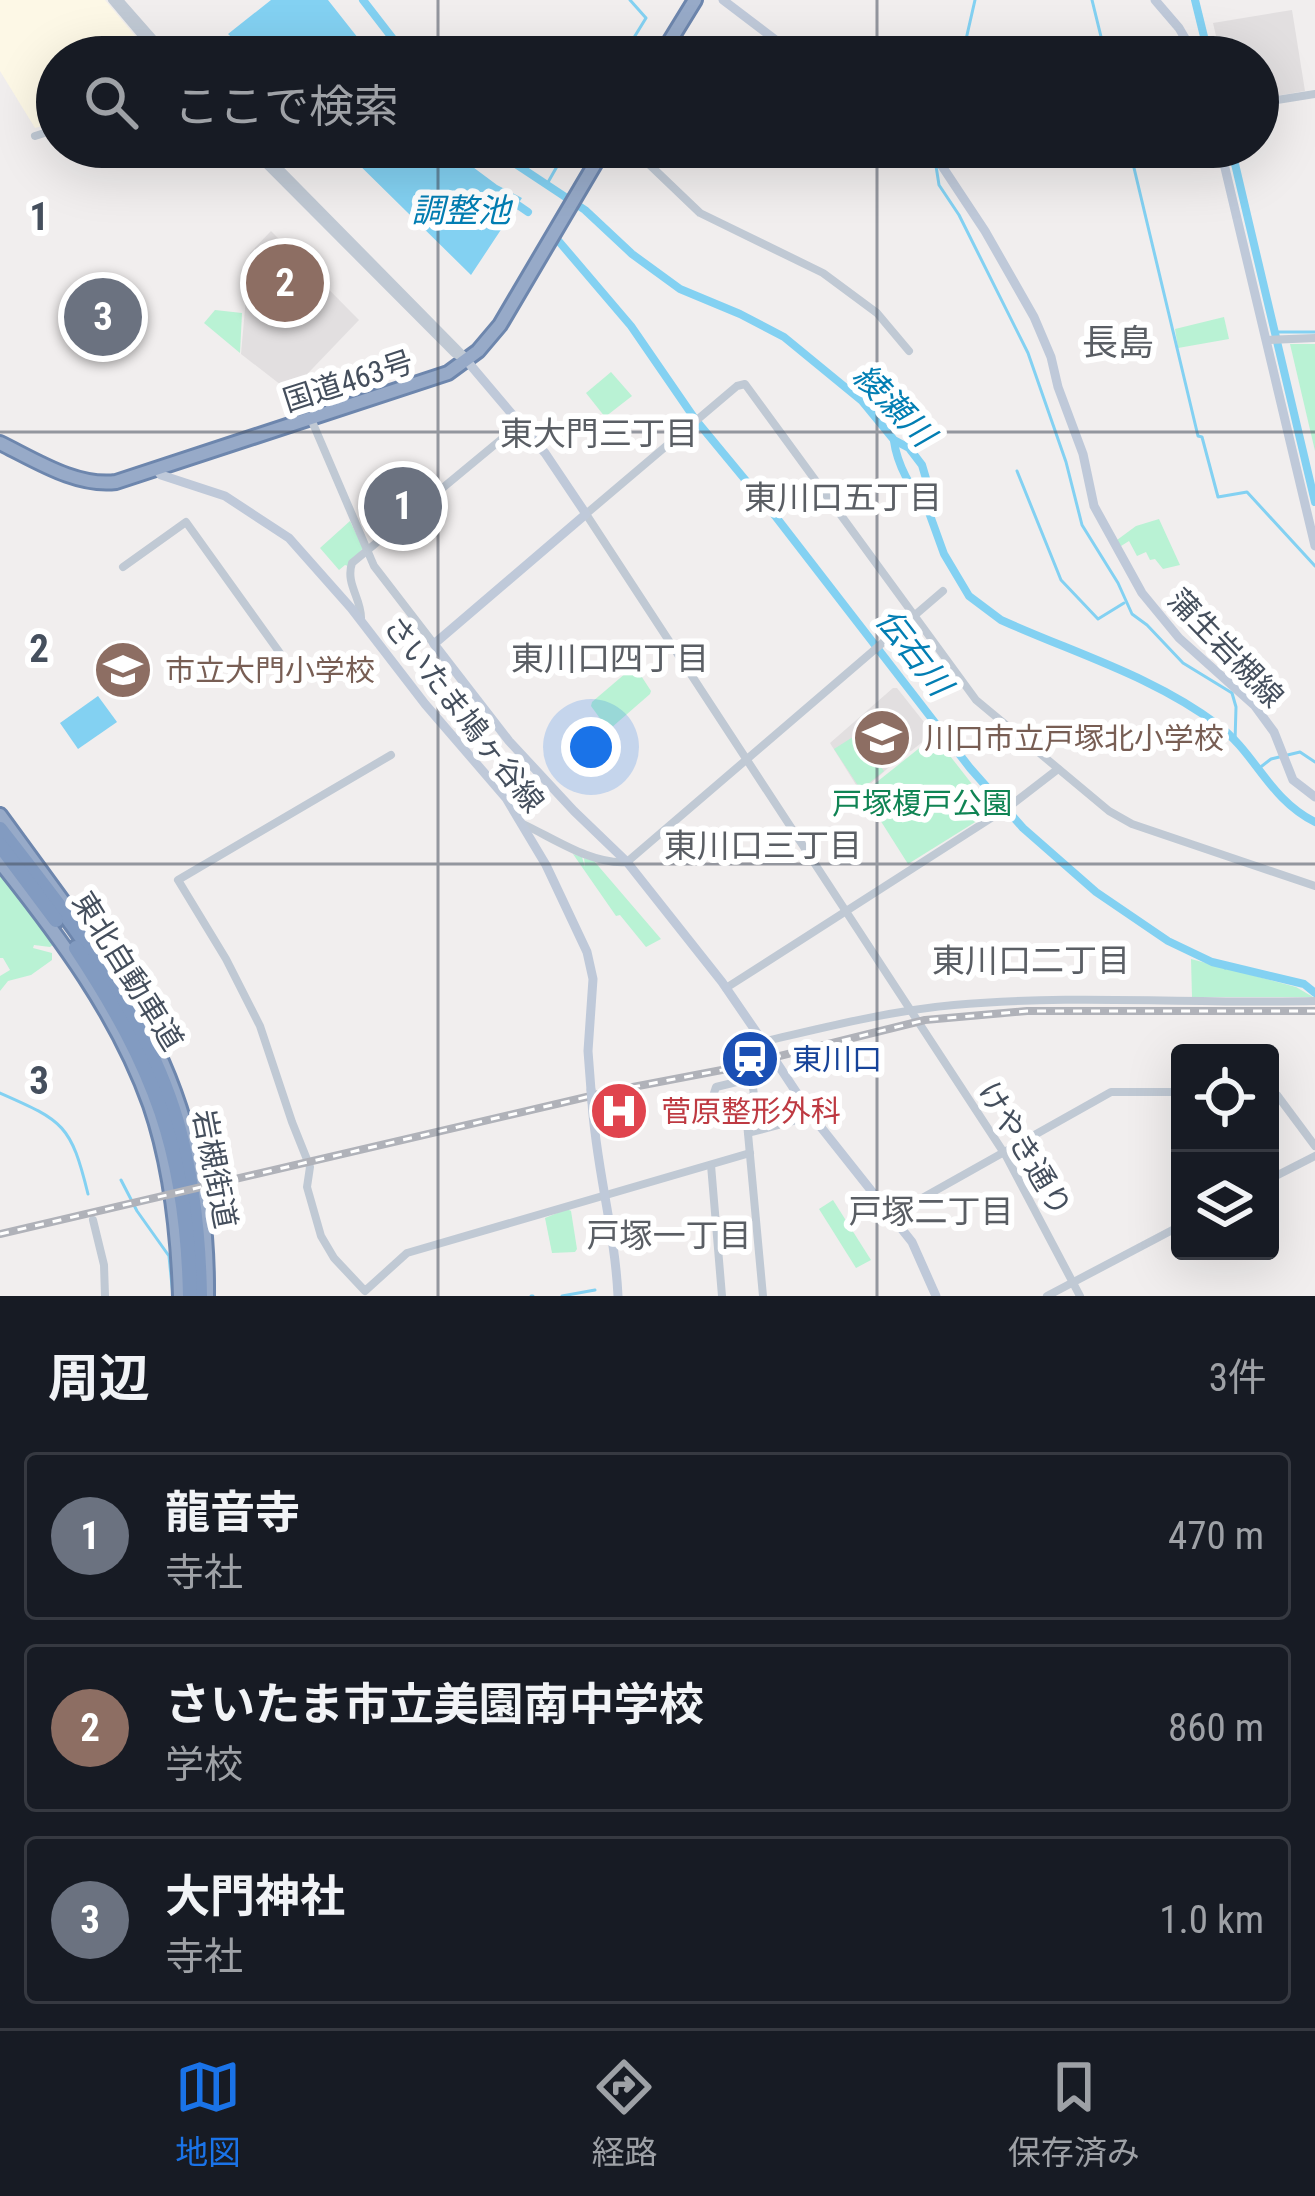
<!DOCTYPE html>
<html lang="ja">
<meta charset="utf-8">
<style>
body{margin:0;font-family:"Roboto Condensed","Noto Sans JP",sans-serif;background:#242831;color:#f1f3f6}
.controls{position:absolute;right:36px;bottom:36px;display:grid;overflow:hidden;border-radius:12px;box-shadow:0 12px 48px #0002}
.controls button{width:108px;height:108px;display:grid;place-items:center;padding:0;border:0;border-bottom:3px solid #363941;background:#171b24;color:#f1f3f6;font:60px sans-serif}
.you{position:absolute;left:591px;top:747px;width:42px;height:42px;margin:-30px;border:9px solid #fff;border-radius:50%;background:#1a73e8;box-shadow:0 0 0 18px #1a73e833}
.badge{display:grid;place-items:center;width:78px;height:78px;border-radius:50%;background:#1a73e8;color:#fff;font-size:39px;font-weight:700}
.pin{position:absolute;translate:-50% -50%;border:6px solid #fff;box-shadow:0 3px 12px #0006}
.list{margin:0;padding:0;list-style:none}
h2{display:flex;justify-content:space-between;align-items:center;height:156px;margin:0;padding:0 48px;font-size:51px}
h2 small{font-size:39px;font-weight:400;color:#9ea1a6}
.list li{display:grid;grid-template-columns:78px 1fr auto;gap:36px;align-items:center;box-sizing:border-box;height:168px;margin:0 24px 24px;padding:0 24px;border:3px solid #363941;border-radius:12px}
.list b{display:block;font-size:45px;white-space:nowrap}
.list p{margin:0;font-size:39px;white-space:nowrap;color:#9ea1a6}
.list em{font-size:39px;font-style:normal;color:#9ea1a6}
.icon{flex:none;width:66px;height:66px;fill:none;stroke:currentColor;stroke-width:2;stroke-linecap:round;stroke-linejoin:round}
.map{position:relative;flex:none;width:1315px;height:1296px;overflow:hidden}
.search{position:absolute;background:#171b24;box-shadow:0 12px 48px #0002;left:36px;right:36px;top:36px;height:132px;display:flex;align-items:center;gap:30px;box-sizing:border-box;padding:0 42px;border-radius:66px;color:#9ea1a6;font-size:45px}
.sheet{height:732px;background:#171b24}
nav{display:flex;justify-content:space-around;align-items:center;box-sizing:border-box;height:168px;border-top:3px solid #363941;background:#171b24;font-size:33px;color:#9ea1a6}
nav a{display:grid;justify-items:center;gap:6px}
nav .on{color:#1a73e8}
.map>svg:first-child{display:block}
.commercial{fill:#fdf8e6}
.education{fill:#e2dfe0}
.green{fill:#b9f2d4}
.water{fill:#83d1f2}
.lines{fill:none;stroke-linecap:round;stroke-linejoin:round}
.stream{stroke:#83d1f2;stroke-width:3}
.river{stroke:#83d1f2;stroke-width:8}
.trunk-casing{stroke:#6d86ad;stroke-width:18}
.motorway-casing{stroke:#6d86ad;stroke-width:20}
.tertiary{stroke:#c0c9d4;stroke-width:8}
.secondary{stroke:#bfc9d9;stroke-width:9}
.trunk{stroke:#97aac8;stroke-width:12}
.motorway{stroke:#829bc1;stroke-width:14}
.rail-casing{stroke:#b0b2b9;stroke-width:8}
.rail{stroke:#fff;stroke-width:3;stroke-dasharray:9;stroke-linecap:butt}
.secondary-bridge{stroke:#bfc9d9;stroke-width:9}
.grid{fill:none;stroke:#454f5d;stroke-width:3;stroke-opacity:0.55}
.labels{text-anchor:middle;dominant-baseline:central;stroke-width:12;stroke-linejoin:round;paint-order:stroke}
.street-label{font-size:30px;fill:#454f5d;stroke:#fff}
.education-label{font-size:30px;fill:#785e54;stroke:#fff;text-anchor:start}
.park-label{font-size:30px;fill:#108454;stroke:#fff}
.transit-label{font-size:30px;fill:#164399;stroke:#fff;text-anchor:start}
.health-label{font-size:30px;fill:#be3a42;stroke:#fff;text-anchor:start}
.water-label{font-size:33px;font-style:italic;fill:#027eb3;stroke:#fff}
.neighbourhood-label{font-size:33px;fill:#5a5e64;stroke:#fff}
.quarter-label{font-size:36px;fill:#5a5e64;stroke:#fff}
.grid-label{font-size:39px;text-anchor:middle;font-weight:bold;fill:#454f5d;stroke:#fff;stroke-width:12;stroke-linejoin:round;paint-order:stroke}
</style>
<div class="map">
<svg width="1315" height="1296" viewBox="0 0 1315 1296">
<rect width="100%" height="100%" fill="#f1eeee"/>
<polygon class="commercial" points="0,0 105,0 153,57 57,57 57,122 35,128 0,71"/>
<g class="education">
<polygon points="1292,10 1305,91 1258,99 1258,57 1221,57 1213,23"/>
<polygon points="271,231 359,320 290,392 241,354 250,253"/>
<polygon points="893,688 897,688 931,731 930,736 911,751 906,752 868,786 858,788 830,743"/>
</g>
<g class="green">
<polygon points="215,310 242,313 240,353 204,323"/>
<polygon points="1224,317 1229,339 1178,348 1175,329"/>
<polygon points="1290,344 1315,344 1315,451"/>
<polygon points="611,372 632,396 605,417 586,393"/>
<polygon points="1159,519 1180,565 1163,569 1155,559 1150,560 1146,552 1137,556 1129,541 1121,546 1117,540 1136,526"/>
<polygon points="350,521 363,548 348,566 345,565 339,570 320,548"/>
<polygon points="633,667 636,668 651,691 650,694 611,728 607,728 591,706 592,702"/>
<polygon points="856,735 871,752 874,751 884,762 880,766 884,771 863,788 859,787 834,749"/>
<polygon points="932,738 936,738 993,811 908,864 863,793"/>
<polygon points="573,854 582,857 585,867 584,858 594,861 661,939 646,947 620,915 616,916"/>
<polygon points="0,870 55,943 50,947 34,945 33,948 52,953 52,960 31,975 8,981 0,991 0,976 10,970 3,958 0,958"/>
<polygon points="1191,959 1296,987 1313,997 1192,997"/>
<polygon points="833,1200 871,1260 856,1268 819,1209"/>
<polygon points="567,1209 571,1211 577,1249 575,1252 552,1253 545,1218"/>
</g>
<g class="water">
<polygon points="271,0 328,0 373,57 293,57 293,53 249,46 245,50 228,34"/>
<polygon points="341,147 446,147 497,185 522,198 471,275"/>
<polygon points="98,696 117,722 78,749 60,723"/>
</g>
<g class="lines">
<g class="stream">
<polyline points="1092,0 1106,57"/>
<polyline points="622,57 646,18 630,0"/>
<polyline points="962,57 975,0"/>
<polyline points="1129,147 1198,436 1202,437 1218,497 1247,492 1315,566"/>
<polyline points="936,166 939,185 959,215 1028,353 1066,462 1082,525 1118,583 1132,614 1147,625 1183,663 1232,693 1236,707 1235,742"/>
<polyline points="547,184 568,147"/>
<polyline points="1274,332 1315,332"/>
<polyline points="1017,471 1061,580 1098,619 1124,603"/>
<polyline points="1258,769 1271,759 1300,752 1315,762"/>
<polyline points="1225,968 1226,966"/>
<path d="M0 1093C64 1121 71 1125 88 1194"/>
<polyline points="121,1180 137,1211 169,1256 173,1296"/>
<polyline points="531,1296 533,1296"/>
<polyline points="562,1296 595,1290"/>
</g>
<g class="river">
<polyline points="363,0 407,57"/>
<polyline points="1195,0 1209,57"/>
<path d="M490 147 585 210 632 254 680 289 740 314 784 337 862 401 894 440 909 448 922 465 927 482V507L944 554 969 596 1001 620C1074 653 1153 676 1218 725 1256 754 1269 799 1315 822"/>
<polyline points="1231,147 1315,502"/>
<polyline points="512,201 528,212"/>
<polyline points="556,238 631,326 695,419 776,517 970,768 1023,828 1096,892 1168,941 1212,962 1304,984 1315,993"/>
<path d="M894 441C897 464 911 490 927 507"/>
</g>
<g class="trunk-casing">
<g id="trunk">
<polyline points="660,57 695,0"/>
<path d="M0 443C35 460 76 487 116 482L448 373 478 351 500 325 605 147"/>
<polyline points="0,815 70,911"/>
<path d="M0 862C59 936 118 1015 150 1105 171 1166 178 1232 180 1296"/>
<path d="M125 993C184 1084 208 1188 207 1296"/>
</g>
</g>
<g class="motorway-casing">
<g id="motorway">
<path d="M0 829C69 918 145 1012 177 1122 193 1179 199 1237 200 1296"/>
<polyline points="0,845 56,920"/>
<path d="M76 948C155 1068 187 1151 190 1296"/>
</g>
</g>
<g class="tertiary">
<polyline points="112,0 160,57"/>
<polyline points="119,0 169,57"/>
<polyline points="1258,103 1315,94"/>
<polyline points="35,136 57,129"/>
<polyline points="249,147 454,353 466,360"/>
<polyline points="258,147 463,355"/>
<polyline points="631,147 700,213 823,273 877,313 909,351"/>
<polyline points="1267,340 1315,338"/>
<polyline points="311,419 374,566 434,644"/>
<polyline points="123,567 186,522 300,681"/>
<path d="M361 619C362 599 345 584 352 563L521 423"/>
<polyline points="391,755 178,880 226,959 260,1026 292,1122 310,1167 307,1187 321,1236 334,1258 365,1291 407,1253 750,1153"/>
<path d="M523 824C555 839 592 865 627 862L943 591"/>
<polyline points="726,988 1010,806 1058,769"/>
<path d="M762 1042C826 1027 889 1011 954 1005 1073 994 1195 1004 1315 1001"/>
<polyline points="1270,1093 1277,1095 1315,1146"/>
<path d="M746 1112 737 1105H718L714 1093 716 1087 745 1080C760 1087 752 1100 746 1112L763 1296"/>
<polyline points="748,1133 812,1116"/>
<polyline points="711,1165 722,1296"/>
<polyline points="1270,1179 1315,1156"/>
<polyline points="892,1215 1111,1092 1180,1092"/>
<polyline points="93,1220 104,1265 105,1296"/>
<polyline points="1047,1296 1180,1226"/>
<polyline points="1080,1296 1006,1156 586,514 737,386 745,384 976,700 1109,811 1132,824 1315,886"/>
</g>
<g class="secondary">
<polyline points="723,0 798,57"/>
<polyline points="1155,0 1179,28 1196,57"/>
<polyline points="917,147 942,166 985,231 1034,317 1051,357 1058,387 1083,454 1094,506 1142,593 1179,638 1255,706 1274,732 1293,780 1315,797"/>
<polyline points="1220,147 1315,546"/>
<polyline points="467,361 545,453 586,514 434,644 509,741 574,811 627,862 722,982 770,1052"/>
<polyline points="157,470 161,475 225,496 289,538 351,608 425,704 506,798 546,865 587,952 593,979 588,1051 591,1090"/>
<polyline points="773,1057 812,1116 912,1242 936,1296"/>
<path d="M592 1102C596 1167 615 1231 618 1296"/>
</g>
<use href="#trunk" class="trunk"/>
<use href="#motorway" class="motorway"/>
<g class="rail-casing">
<polyline id="rail" points="0,1234 612,1091 727,1069 925,1020 1027,1011 1315,1011"/>
</g>
<use href="#rail" class="rail"/>
<polyline class="secondary-bridge" points="591,1090 592,1102"/>
</g>
<path class="grid" d="M438 0V57M877 0V57M438 147V1296M877 147V1296M0 432H1315M0 864H1315"/>
<defs>
<g id="school-disc" transform="scale(3)"><circle r="9.5" fill="#8d6e63" stroke="#fff"/><path d="M0-5L7-2L0 1L-7-2ZM-4 1L0 2.5L4 1V4Q0 6-4 4Z" fill="#fff"/></g>
<g id="station-disc" transform="scale(3)"><circle r="9.5" fill="#1a4fb4" stroke="#fff"/><path d="M-3-6H3Q5-6 5-4V2Q5 4 3 4L4.5 6H3L1.5 4h-3L-3 6H-4.5L-3 4Q-5 4-5 2V-4Q-5-6-3-6ZM-3.5-4v3h7v-3ZM-3.5 1v1.5H-2V1ZM2 1v1.5H3.5V1Z" fill="#fff"/></g>
<g id="hospital-disc" transform="scale(3)"><circle r="9.5" fill="#e0444e" stroke="#fff"/><path d="M-5-5h3v3.5h4V-5h3V5h-3V1.5h-4V5h-3Z" fill="#fff"/></g>
</defs>
<g fill-rule="evenodd">
<use href="#school-disc" x="123" y="670"/>
<use href="#school-disc" x="882" y="738"/>
<use href="#station-disc" x="750" y="1059"/>
<use href="#hospital-disc" x="619" y="1111"/>
</g>
<g class="labels">
<g class="street-label">
<text transform="translate(348 381) rotate(-18)">国道463号</text>
<text transform="translate(1226 648) rotate(46)">蒲生岩槻線</text>
<text transform="translate(464 714) rotate(52)">さいたま鳩ヶ谷線</text>
<text transform="translate(128 971) rotate(58)">東北自動車道</text>
<text transform="translate(1025 1149) rotate(59)">けやき通り</text>
<text transform="translate(215 1169) rotate(79)">岩槻街道</text>
</g>
<g class="education-label">
<text x="165" y="670">市立大門小学校</text>
<text x="924" y="738">川口市立戸塚北小学校</text>
</g>
<g class="park-label">
<text x="922" y="803">戸塚榎戸公園</text>
</g>
<g class="transit-label">
<text x="792" y="1059">東川口</text>
</g>
<g class="health-label">
<text x="661" y="1111">菅原整形外科</text>
</g>
<g class="water-label">
<text x="461" y="210">調整池</text>
<text transform="translate(894 405) rotate(46)">綾瀬川</text>
<text transform="translate(914 652) rotate(52)">伝右川</text>
</g>
<g class="neighbourhood-label">
<text x="599" y="433">東大門三丁目</text>
<text x="843" y="497">東川口五丁目</text>
<text x="610" y="658">東川口四丁目</text>
<text x="763" y="845">東川口三丁目</text>
<text x="1031" y="960">東川口二丁目</text>
<text x="931" y="1211">戸塚二丁目</text>
<text x="669" y="1235">戸塚一丁目</text>
</g>
<g class="quarter-label">
<text x="1118" y="343">長島</text>
</g>
</g>
<g class="grid-label">
<text x="39" y="230">1</text>
<text x="39" y="662">2</text>
<text x="39" y="1094">3</text>
</g>
</svg>
<div class="controls">
<button><svg class="icon" aria-label="locate" viewBox="0 0 24 24"><circle cx="12" cy="12" r="6"/><path d="M12 2v4M12 18v4M2 12h4M18 12h4"/></svg></button>
<button><svg class="icon" aria-label="layers" viewBox="0 0 24 24"><path d="M12 4l9 5-9 5-9-5zM3 14l9 5 9-5"/></svg></button>
</div>
<div class="you"></div>
<div class="pin badge" style="left:403px;top:506px;background:#6b7280">1</div>
<div class="pin badge" style="left:285px;top:283px;background:#8d6e63">2</div>
<div class="pin badge" style="left:103px;top:317px;background:#6b7280">3</div>
<div class="search"><svg class="icon" aria-label="search" viewBox="0 0 24 24"><circle cx="10" cy="10" r="6"/><path d="M15 15l6 6"/></svg>ここで検索</div>
</div>
<section class="sheet">
<h2>周辺<small>3件</small></h2>
<ul class="list">
<li><span class="badge" style="background:#6b7280">1</span><div><b>龍音寺</b><p>寺社</p></div><em>470 m</em></li>
<li><span class="badge" style="background:#8d6e63">2</span><div><b>さいたま市立美園南中学校</b><p>学校</p></div><em>860 m</em></li>
<li><span class="badge" style="background:#6b7280">3</span><div><b>大門神社</b><p>寺社</p></div><em>1.0 km</em></li>
</ul>
</section>
<nav>
<a class="on"><svg class="icon" aria-label="map" viewBox="0 0 24 24"><path d="M3 6l6-2 6 2 6-2v14l-6 2-6-2-6 2zM9 4v14M15 6v14"/></svg>地図</a>
<a><svg class="icon" aria-label="directions" viewBox="0 0 24 24"><path d="M12 3l9 9-9 9-9-9zM9 14v-3h6M13 9l2 2-2 2"/></svg>経路</a>
<a><svg class="icon" aria-label="saved" viewBox="0 0 24 24"><path d="M7 4h10v16l-5-4-5 4z"/></svg>保存済み</a>
</nav>
